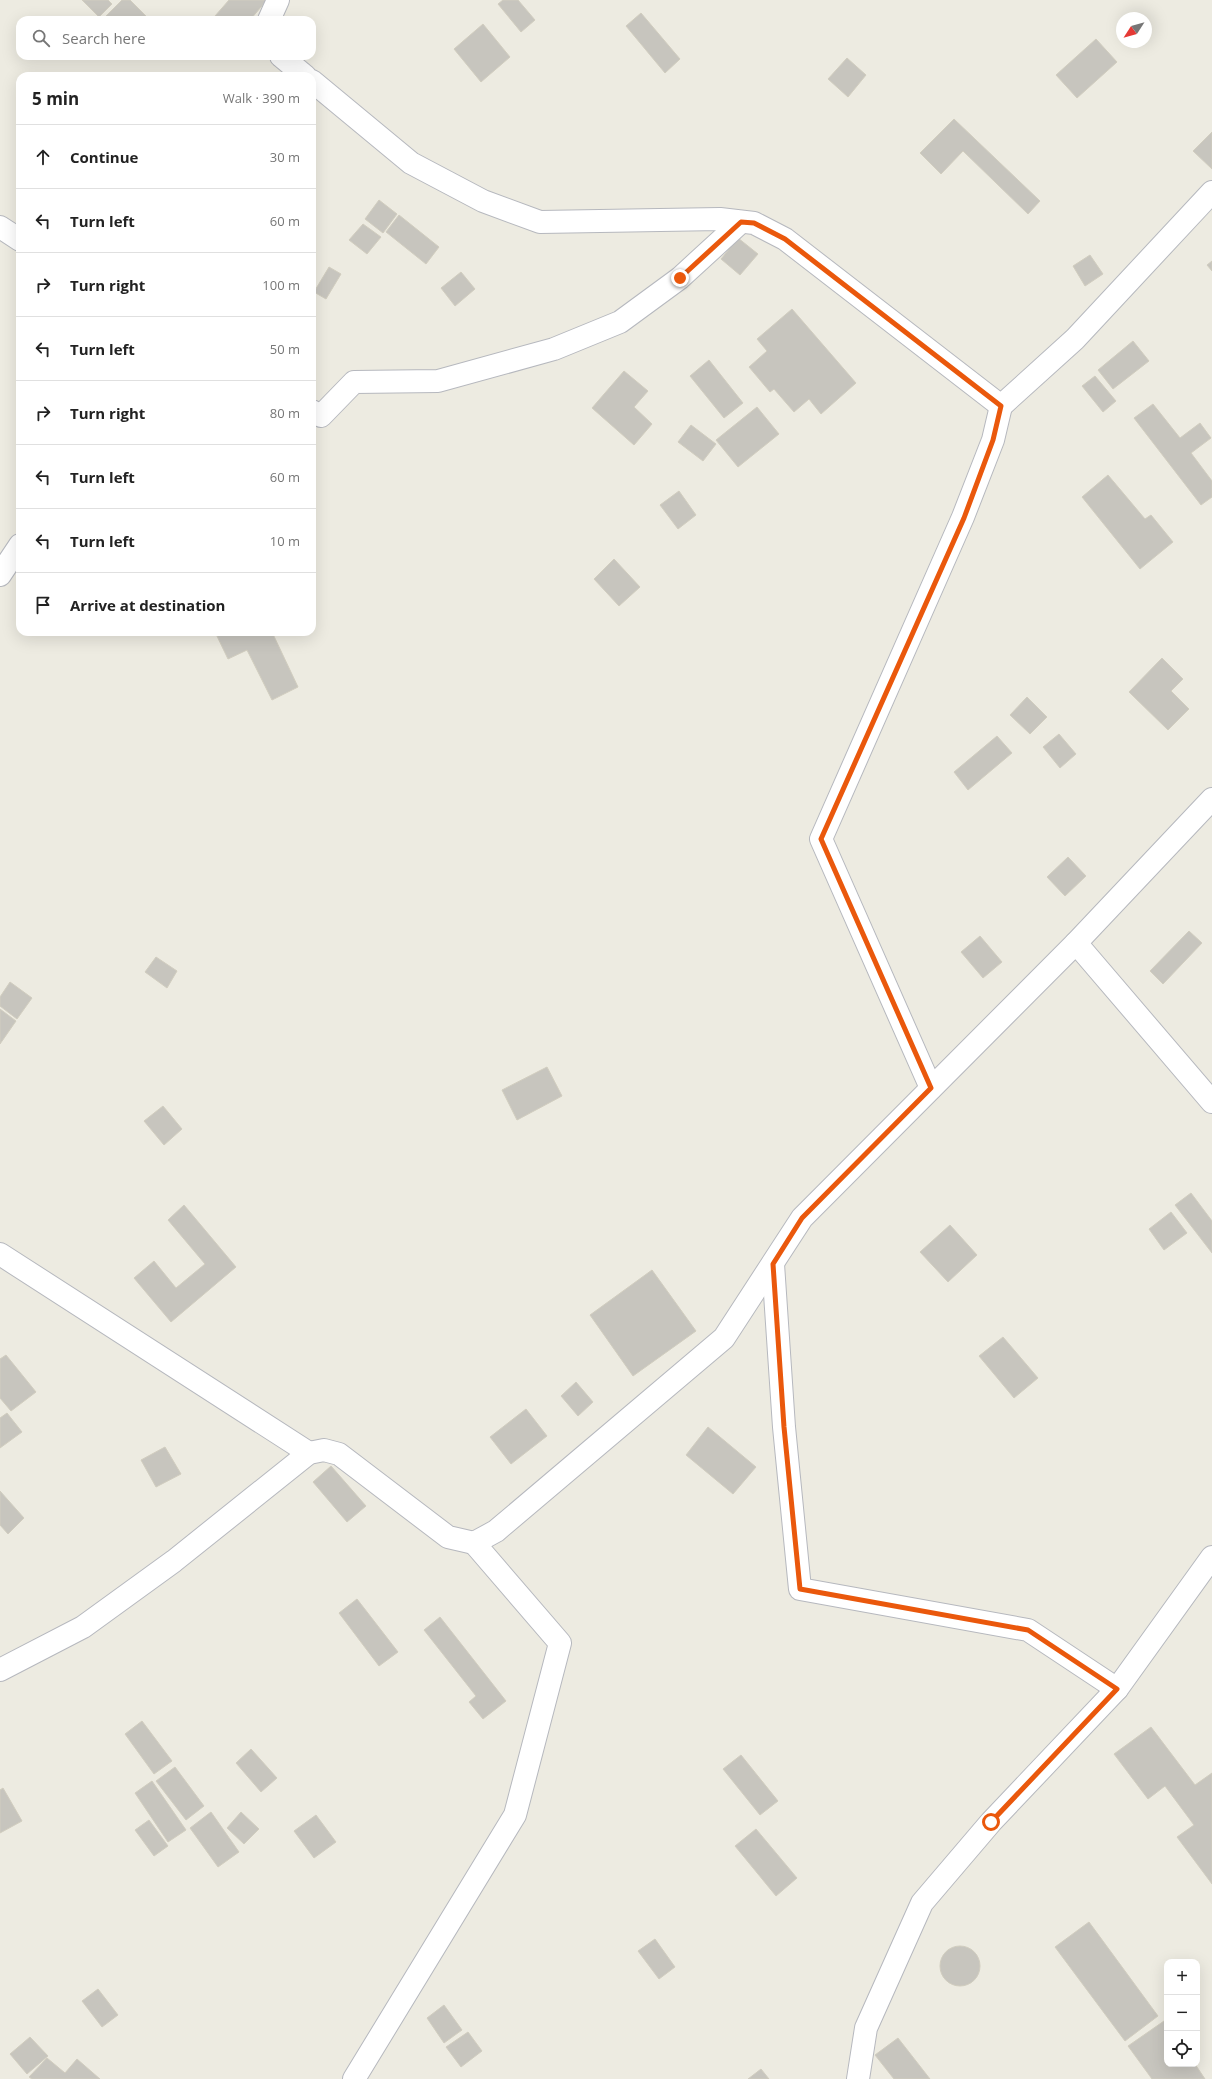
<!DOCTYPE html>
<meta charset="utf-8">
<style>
body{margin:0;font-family:"Open Sans",sans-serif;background:#f6f6f6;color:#222}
.controls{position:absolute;right:12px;bottom:12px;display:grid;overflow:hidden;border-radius:8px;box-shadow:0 4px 16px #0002}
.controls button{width:36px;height:36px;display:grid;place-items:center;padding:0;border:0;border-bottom:1px solid #e0e0e0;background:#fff;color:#222;font:20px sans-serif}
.compass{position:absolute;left:1116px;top:12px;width:36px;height:36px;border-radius:50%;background:#fff;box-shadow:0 4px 16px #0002;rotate:234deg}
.stop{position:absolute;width:12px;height:12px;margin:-9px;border:3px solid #ea580c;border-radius:50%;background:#fff}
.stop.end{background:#ea580c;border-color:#fff;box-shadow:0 1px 4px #0008}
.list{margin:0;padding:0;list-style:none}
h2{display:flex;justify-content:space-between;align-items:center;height:52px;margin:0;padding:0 16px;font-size:17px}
h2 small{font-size:13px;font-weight:400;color:#767676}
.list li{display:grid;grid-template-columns:26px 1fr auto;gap:12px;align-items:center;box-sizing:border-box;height:64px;padding:0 16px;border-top:1px solid #e0e0e0}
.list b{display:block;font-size:15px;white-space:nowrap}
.list em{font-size:13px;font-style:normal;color:#767676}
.icon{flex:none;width:22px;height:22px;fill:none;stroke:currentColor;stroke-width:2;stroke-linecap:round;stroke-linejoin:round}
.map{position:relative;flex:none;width:1212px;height:2079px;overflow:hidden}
.search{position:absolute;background:#fff;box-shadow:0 4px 16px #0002;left:16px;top:16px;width:300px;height:44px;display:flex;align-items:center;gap:10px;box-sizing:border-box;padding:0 14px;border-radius:12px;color:#767676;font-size:15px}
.panel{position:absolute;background:#fff;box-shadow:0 4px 16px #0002;left:16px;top:72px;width:300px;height:564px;border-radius:12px}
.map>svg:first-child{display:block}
.building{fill:#c7c5be;stroke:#d1cdbf}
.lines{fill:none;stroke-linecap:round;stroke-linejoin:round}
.street-casing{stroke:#b6b8be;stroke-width:24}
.street{stroke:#fff;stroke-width:22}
.route{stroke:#ea580c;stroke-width:5}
</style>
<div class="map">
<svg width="1212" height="2079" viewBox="0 0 1212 2079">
<rect width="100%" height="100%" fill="#edebe1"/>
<g class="building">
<polygon points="82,0 108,0 112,4 99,17"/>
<polygon points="122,0 130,0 150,20 102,20"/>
<polygon points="229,0 267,0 250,20 221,20 215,16"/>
<polygon points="503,0 518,0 535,20 521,32 498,4"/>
<polygon points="641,13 680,59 665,73 626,26"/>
<polygon points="483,24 510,57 481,82 454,49"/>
<polygon points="1096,39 1117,62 1077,98 1056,75"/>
<polygon points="847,58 866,75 848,97 828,79"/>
<polygon points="954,119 1040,201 1028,214 963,151 941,174 920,153"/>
<polygon points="1212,132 1212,169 1193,151"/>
<polygon points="379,200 397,214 383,233 365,219"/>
<polygon points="399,215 439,247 426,264 386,232"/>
<polygon points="363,224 381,237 367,254 349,240"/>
<polygon points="738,238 758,254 740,275 721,259"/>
<polygon points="1090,255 1103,274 1085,286 1073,266"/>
<polygon points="1212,261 1212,271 1207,265"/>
<polygon points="329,267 341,274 326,299 314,292"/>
<polygon points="461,272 475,289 455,306 441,288"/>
<polygon points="792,309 856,383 821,414 809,399 794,412 774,389 770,392 749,367 767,351 757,339"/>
<polygon points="1133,341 1149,361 1113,389 1098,370"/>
<polygon points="709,360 743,403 724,418 690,376"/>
<polygon points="624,371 648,391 634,407 652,424 634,445 592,408"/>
<polygon points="1095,376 1116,401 1103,412 1082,386"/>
<polygon points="1153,404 1180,438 1200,423 1211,438 1191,453 1212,481 1212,497 1201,505 1134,418"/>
<polygon points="757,407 779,434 738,467 716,440"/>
<polygon points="691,425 716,444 703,461 678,442"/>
<polygon points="1108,475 1145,519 1151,515 1173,542 1140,569 1082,497"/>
<polygon points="679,491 696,515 678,529 660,505"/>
<polygon points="614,559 640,587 619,606 594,579"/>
<polygon points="215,632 272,632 298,687 272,700 247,650 228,659"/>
<polygon points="1162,658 1183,679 1171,691 1189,709 1168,730 1129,692"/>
<polygon points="1027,697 1047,717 1030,734 1010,715"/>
<polygon points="1059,734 1076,754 1060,768 1043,747"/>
<polygon points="997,736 1012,753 968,790 954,772"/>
<polygon points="1068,857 1086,876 1065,896 1047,877"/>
<polygon points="1189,931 1202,943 1163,984 1150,971"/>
<polygon points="980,936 1002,962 983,978 961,952"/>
<polygon points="156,957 177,971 167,988 145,972"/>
<polygon points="10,982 32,998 17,1019 0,1006 0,997"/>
<polygon points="0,1009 16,1021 0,1044"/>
<polygon points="547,1067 562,1096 517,1120 502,1090"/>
<polygon points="163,1106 182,1129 164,1145 144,1121"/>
<polygon points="1191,1193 1212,1221 1212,1253 1175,1205"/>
<polygon points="184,1205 236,1267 171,1322 134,1278 154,1261 176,1288 205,1264 168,1220"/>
<polygon points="1171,1212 1187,1233 1164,1250 1149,1229"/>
<polygon points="950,1225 977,1255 948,1282 920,1252"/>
<polygon points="652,1270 696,1331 633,1376 590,1315"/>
<polygon points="1003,1337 1038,1378 1014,1398 979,1356"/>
<polygon points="6,1355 36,1392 11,1411 0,1398 0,1359"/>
<polygon points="576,1382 593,1402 578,1416 561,1396"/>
<polygon points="526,1409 547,1436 511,1464 490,1437"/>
<polygon points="7,1413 22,1432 0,1448 0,1418"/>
<polygon points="708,1427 756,1467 733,1494 686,1455"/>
<polygon points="165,1447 181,1474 156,1487 141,1460"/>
<polygon points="331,1466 366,1506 347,1522 313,1482"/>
<polygon points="0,1491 24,1518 8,1534 0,1525"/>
<polygon points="357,1599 398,1652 379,1666 339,1613"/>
<polygon points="440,1617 506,1701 483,1719 469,1702 476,1696 424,1630"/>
<polygon points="142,1721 172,1761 154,1774 125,1734"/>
<polygon points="1151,1727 1195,1785 1212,1773 1212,1884 1177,1837 1194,1825 1165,1786 1148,1799 1114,1754"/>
<polygon points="251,1749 277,1778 261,1792 236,1763"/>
<polygon points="741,1755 778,1801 760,1815 723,1769"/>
<polygon points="175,1767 204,1806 186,1820 156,1781"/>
<polygon points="152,1781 186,1830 168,1842 135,1793"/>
<polygon points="3,1788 22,1821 0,1833 0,1790"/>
<polygon points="211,1812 239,1852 218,1867 190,1828"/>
<polygon points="241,1812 259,1829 244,1844 227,1828"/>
<polygon points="316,1815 336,1842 314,1858 294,1831"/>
<polygon points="149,1820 168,1846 154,1856 135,1830"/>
<polygon points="756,1829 797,1878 776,1896 735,1846"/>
<polygon points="1089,1922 1158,2016 1125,2041 1055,1947"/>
<polygon points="655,1939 675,1967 659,1979 638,1951"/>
<circle cx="960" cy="1966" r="20"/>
<polygon points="98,1989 118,2015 102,2027 82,2001"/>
<polygon points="444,2005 462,2030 444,2043 427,2018"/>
<polygon points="1164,2021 1167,2025 1167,2064 1195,2064 1205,2079 1152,2079 1128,2046"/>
<polygon points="468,2032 482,2051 461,2067 446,2047"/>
<polygon points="30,2037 48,2056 27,2074 10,2054"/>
<polygon points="898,2038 930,2079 894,2079 875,2055"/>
<polygon points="47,2058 65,2073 77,2059 100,2079 32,2079 29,2077"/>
<polygon points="761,2069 769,2079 748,2079"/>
</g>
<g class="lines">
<g class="street-casing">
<g id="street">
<polyline points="269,20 278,0"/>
<polyline points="281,56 305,76"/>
<polyline points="312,81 411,163 483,201 540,222 720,219 754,223 785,239 1001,406 1075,339 1212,192"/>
<polyline points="0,227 20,240"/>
<polyline points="312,411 321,416 354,382 438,381 554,349 620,322 680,278 741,222"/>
<polyline points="0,575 20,545"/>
<polyline points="1076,943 1212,1102"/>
<polyline points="931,1088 821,839 963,517 993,440 1001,406"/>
<polyline points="0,1254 309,1453"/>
<polyline points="773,1264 784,1427 800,1589 1028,1630 1117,1689"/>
<polyline points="0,1670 83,1627 174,1561 309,1453 324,1450 339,1454 448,1537 474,1543 496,1531 724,1338 802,1218 1076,943 1212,799"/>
<polyline points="354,2079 515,1815 560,1643 474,1543"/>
<polyline points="858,2079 866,2028 922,1903 991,1822 1117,1689 1212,1557"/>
</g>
</g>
<use href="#street" class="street"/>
</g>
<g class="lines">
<polyline class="route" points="680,278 741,222 754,223 785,239 1001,406 993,440 964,518 821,839 931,1088 802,1218 773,1264 784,1427 800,1589 1028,1630 1117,1689 991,1822"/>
</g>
</svg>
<div class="controls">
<button>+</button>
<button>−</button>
<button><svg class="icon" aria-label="locate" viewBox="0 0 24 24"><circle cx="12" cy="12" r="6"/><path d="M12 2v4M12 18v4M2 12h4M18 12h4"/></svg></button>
</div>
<svg class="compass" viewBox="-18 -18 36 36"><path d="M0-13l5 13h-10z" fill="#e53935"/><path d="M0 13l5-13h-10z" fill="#767676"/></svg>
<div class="stop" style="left:991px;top:1822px"></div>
<div class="stop end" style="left:680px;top:278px"></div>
<div class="search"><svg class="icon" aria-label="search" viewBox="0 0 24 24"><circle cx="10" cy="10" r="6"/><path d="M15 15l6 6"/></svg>Search here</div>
<section class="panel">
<h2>5 min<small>Walk · 390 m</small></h2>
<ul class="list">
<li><svg class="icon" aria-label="ahead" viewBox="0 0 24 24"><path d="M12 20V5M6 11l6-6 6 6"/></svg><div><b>Continue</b></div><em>30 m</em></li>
<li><svg class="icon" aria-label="left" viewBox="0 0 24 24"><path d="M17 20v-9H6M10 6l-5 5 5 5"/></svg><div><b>Turn left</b></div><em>60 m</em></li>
<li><svg class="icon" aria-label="right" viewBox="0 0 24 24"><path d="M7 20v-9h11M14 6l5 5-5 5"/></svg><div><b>Turn right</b></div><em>100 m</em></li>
<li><svg class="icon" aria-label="left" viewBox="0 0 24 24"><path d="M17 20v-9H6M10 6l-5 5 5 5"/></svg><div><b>Turn left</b></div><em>50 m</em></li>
<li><svg class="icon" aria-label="right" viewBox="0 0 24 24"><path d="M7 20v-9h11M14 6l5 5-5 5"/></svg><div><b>Turn right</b></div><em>80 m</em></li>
<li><svg class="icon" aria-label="left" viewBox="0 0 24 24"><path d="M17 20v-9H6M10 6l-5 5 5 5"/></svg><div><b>Turn left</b></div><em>60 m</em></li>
<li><svg class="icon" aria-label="left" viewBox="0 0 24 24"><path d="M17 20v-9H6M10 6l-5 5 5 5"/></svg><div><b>Turn left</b></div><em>10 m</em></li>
<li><svg class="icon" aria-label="arrive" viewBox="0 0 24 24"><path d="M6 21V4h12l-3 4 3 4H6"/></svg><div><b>Arrive at destination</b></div></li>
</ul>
</section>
</div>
